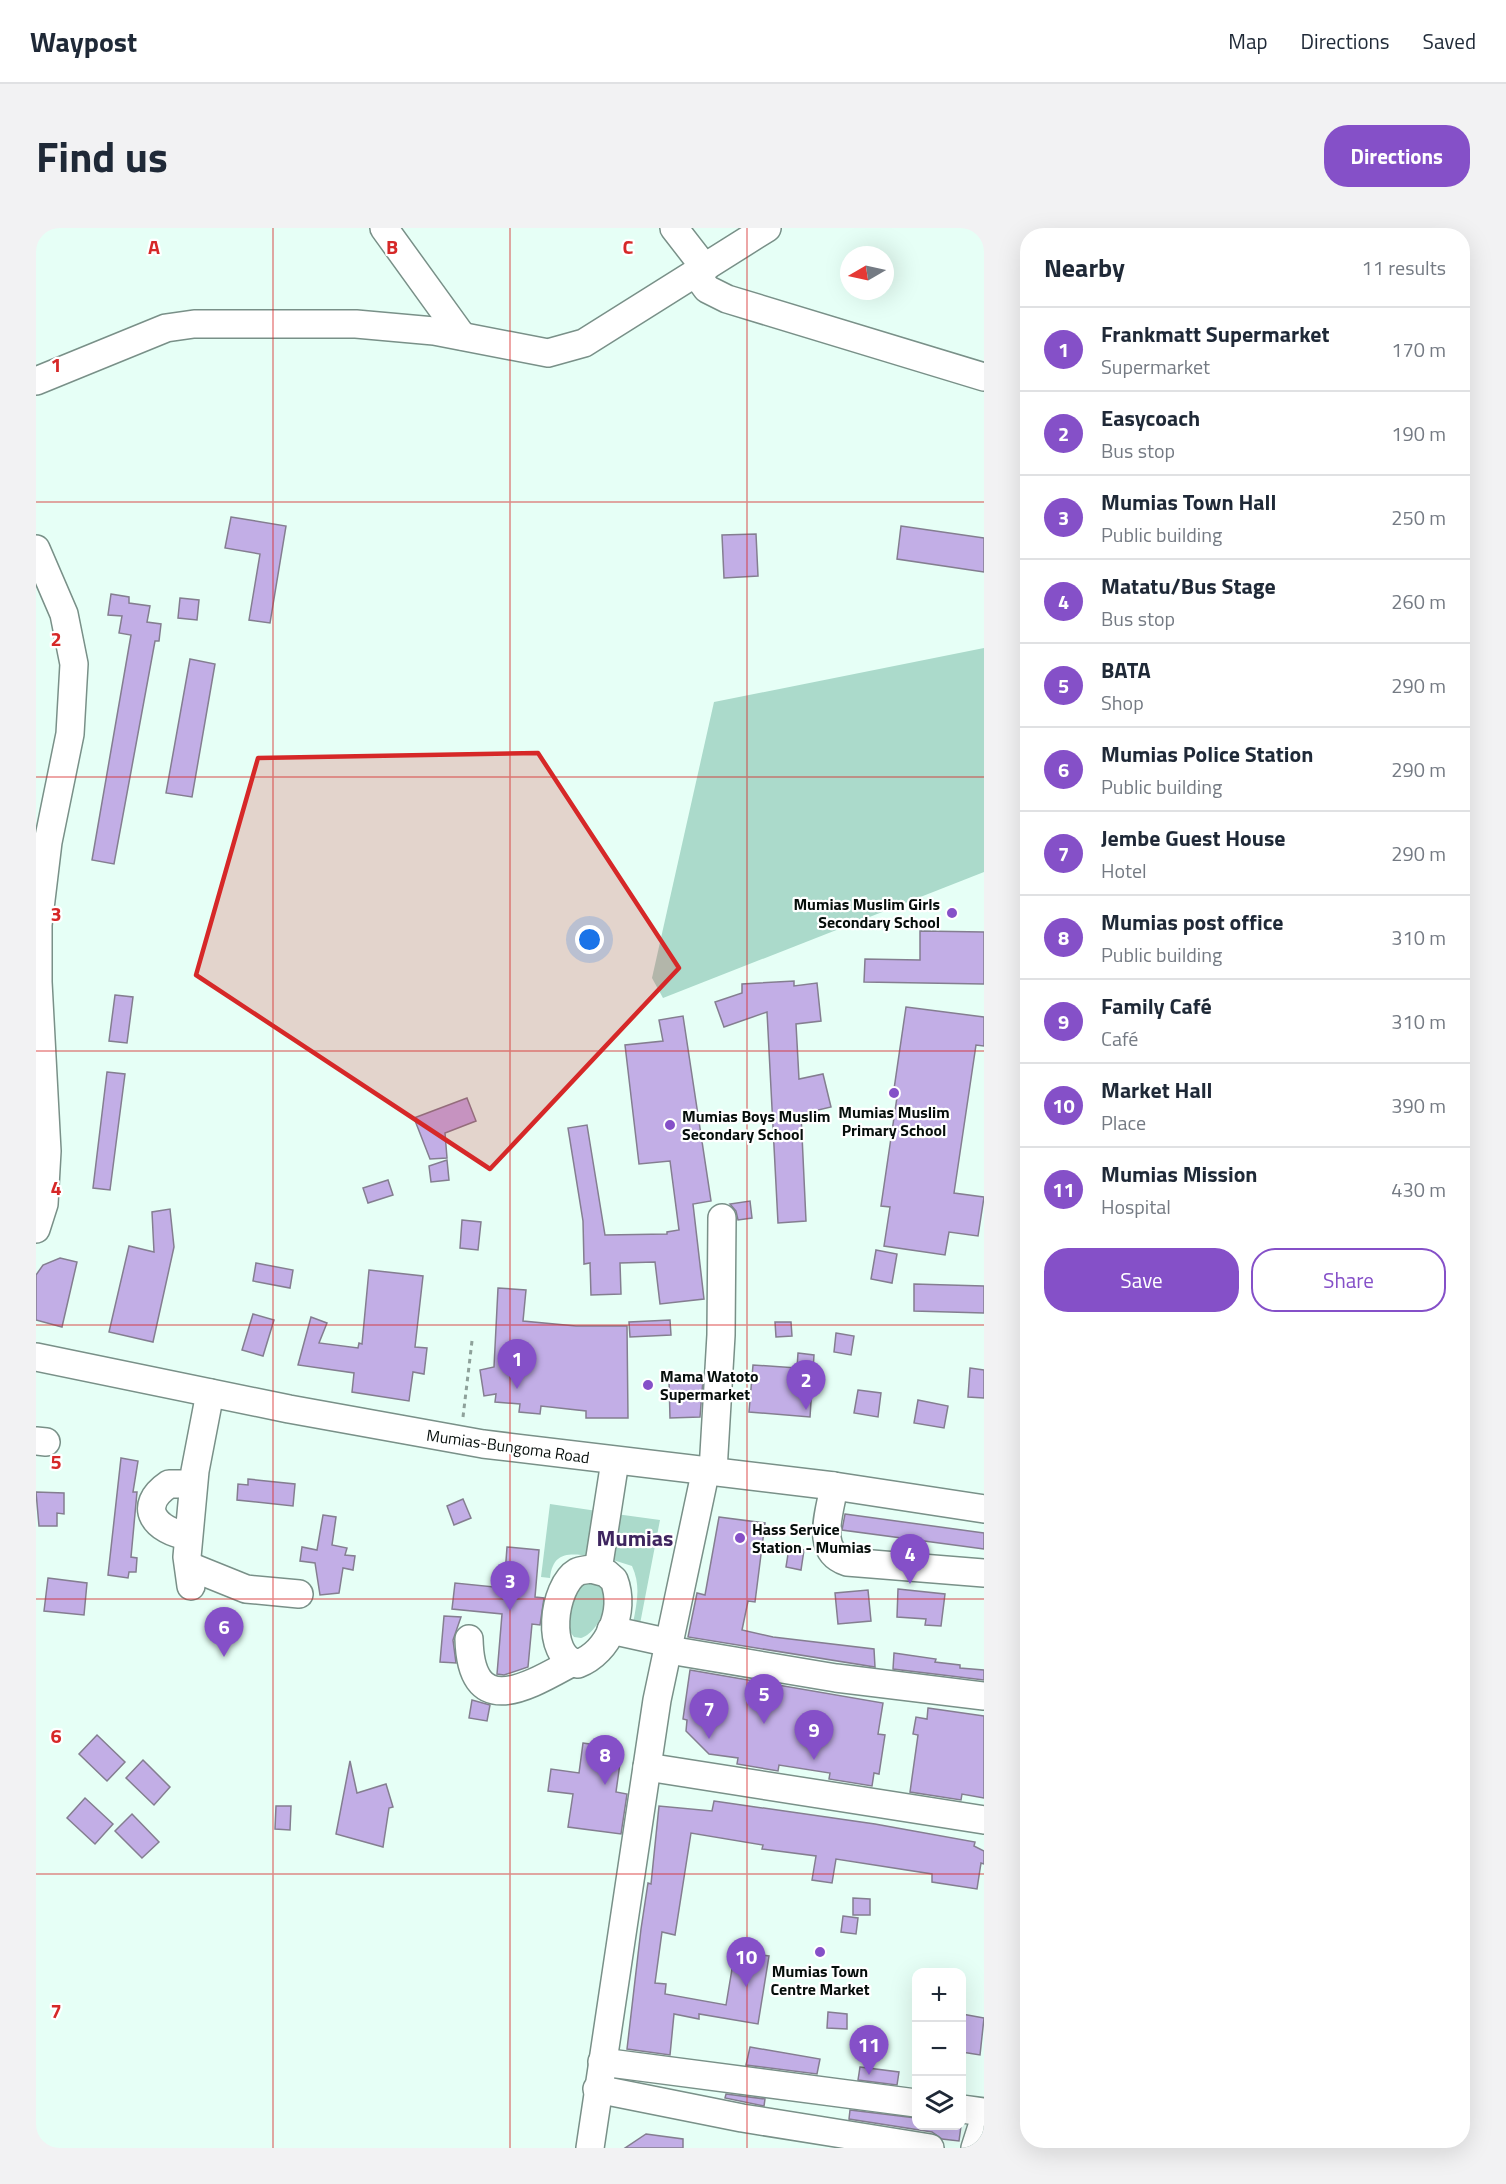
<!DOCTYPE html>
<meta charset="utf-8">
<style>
body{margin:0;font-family:"Titillium Web",sans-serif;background:#f2f2f3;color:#1f2937}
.controls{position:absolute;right:18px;bottom:18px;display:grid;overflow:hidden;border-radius:12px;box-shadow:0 6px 24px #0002}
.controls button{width:54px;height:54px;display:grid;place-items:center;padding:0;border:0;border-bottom:2px solid #e0e1e3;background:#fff;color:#1f2937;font:30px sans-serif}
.compass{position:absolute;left:804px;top:18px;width:54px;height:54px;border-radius:50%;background:#fff;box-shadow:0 6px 24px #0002;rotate:261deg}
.you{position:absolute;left:554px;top:712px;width:21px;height:21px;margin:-15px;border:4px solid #fff;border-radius:50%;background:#1a73e8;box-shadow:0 0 0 9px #1a73e833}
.badge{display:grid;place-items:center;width:39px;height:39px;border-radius:50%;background:#8550c8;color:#fff;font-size:20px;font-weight:700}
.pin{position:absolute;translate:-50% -50px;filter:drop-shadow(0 2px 3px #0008)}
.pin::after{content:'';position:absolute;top:32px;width:21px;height:18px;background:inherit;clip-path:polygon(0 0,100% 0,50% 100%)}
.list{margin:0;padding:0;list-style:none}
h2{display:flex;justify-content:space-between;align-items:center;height:78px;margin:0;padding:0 24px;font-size:26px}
h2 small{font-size:20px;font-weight:400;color:#747a83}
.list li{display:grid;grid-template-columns:39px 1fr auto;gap:18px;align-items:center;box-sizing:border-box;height:84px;padding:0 24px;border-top:2px solid #e0e1e3}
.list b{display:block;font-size:22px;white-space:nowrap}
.list p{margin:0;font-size:20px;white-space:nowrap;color:#747a83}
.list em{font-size:20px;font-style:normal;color:#747a83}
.actions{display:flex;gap:12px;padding:18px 24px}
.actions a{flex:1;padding:14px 0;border:2px solid #8550c8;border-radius:24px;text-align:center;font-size:21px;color:#8550c8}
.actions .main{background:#8550c8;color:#fff}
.icon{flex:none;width:33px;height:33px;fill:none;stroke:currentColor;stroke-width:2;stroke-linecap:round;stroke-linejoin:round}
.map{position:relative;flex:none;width:948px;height:1920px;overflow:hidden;border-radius:24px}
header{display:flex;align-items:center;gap:36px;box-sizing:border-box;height:84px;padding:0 30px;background:#fff;border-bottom:2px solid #e0e1e3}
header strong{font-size:28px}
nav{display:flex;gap:33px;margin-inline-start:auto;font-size:21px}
.intro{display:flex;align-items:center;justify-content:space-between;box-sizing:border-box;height:144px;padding:0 36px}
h1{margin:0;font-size:42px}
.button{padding:15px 27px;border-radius:24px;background:#8550c8;color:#fff;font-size:21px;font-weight:700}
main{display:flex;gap:36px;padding:0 36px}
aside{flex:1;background:#fff;border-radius:24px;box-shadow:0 6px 24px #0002}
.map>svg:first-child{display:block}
.green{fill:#abdacb}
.building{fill:#c2aee6;stroke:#847e90;stroke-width:1.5}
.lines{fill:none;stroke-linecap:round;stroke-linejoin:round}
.minor-casing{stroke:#799088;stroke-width:30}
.path{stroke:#8ea19a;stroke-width:3;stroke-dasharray:4.5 4.5;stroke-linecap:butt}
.minor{stroke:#fff;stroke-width:27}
.marked{fill:#d62828;fill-opacity:0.2;stroke:#d62828;stroke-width:4.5;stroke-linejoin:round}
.grid{fill:none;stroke:#d62828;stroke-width:1.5;stroke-opacity:0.55}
.poi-dot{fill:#8550c8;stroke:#fff;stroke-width:2}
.labels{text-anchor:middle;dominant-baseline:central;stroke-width:4.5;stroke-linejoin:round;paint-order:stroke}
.poi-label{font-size:16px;font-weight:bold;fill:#060e0b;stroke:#fff;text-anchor:start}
.street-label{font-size:16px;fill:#060e0b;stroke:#fff}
.district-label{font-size:22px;font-weight:bold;fill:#3e255f;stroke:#fff}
.grid-label{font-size:20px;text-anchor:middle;font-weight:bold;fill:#d62828;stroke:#fff;stroke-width:4.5;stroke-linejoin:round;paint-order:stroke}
</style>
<header>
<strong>Waypost</strong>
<nav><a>Map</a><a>Directions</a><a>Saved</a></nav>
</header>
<div class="intro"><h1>Find us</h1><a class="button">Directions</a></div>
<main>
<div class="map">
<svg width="948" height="1920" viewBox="0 0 948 1920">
<rect width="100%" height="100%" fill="#e6fff6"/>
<g class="green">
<polygon points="948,420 948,644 627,770 616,750 678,474"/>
<path d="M514 1276 561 1283 554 1328C532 1325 517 1324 514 1350L505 1349Z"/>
<path d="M580 1286 624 1292 604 1396 597 1395C601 1374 605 1358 596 1338L574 1331Z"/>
<path d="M547 1353C551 1353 557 1353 561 1355 581 1367 561 1406 545 1410L538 1409 532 1401 536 1373Z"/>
</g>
<g class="building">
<polygon points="195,289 250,298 234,395 213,392 224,326 189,320"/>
<polygon points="865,298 948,310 948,344 861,331"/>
<polygon points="720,306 722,348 688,350 686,307"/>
<polygon points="75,366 93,369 93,375 114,378 111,394 125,396 123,413 119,413 78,636 56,632 95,407 83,405 86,388 72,387"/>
<polygon points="144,370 163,372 161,392 142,390"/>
<polygon points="154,431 179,436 156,569 130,565"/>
<polygon points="884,703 948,704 948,756 828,754 829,731 884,732"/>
<polygon points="758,753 758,758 781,755 785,793 760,796 763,851 787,846 795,879 765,886 770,993 742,995 731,784 688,799 679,774 706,765 706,756"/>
<polygon points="79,767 97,769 91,815 73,813"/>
<polygon points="870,779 948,789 948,818 940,817 918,965 948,969 942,1008 913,1004 909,1027 848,1018 854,979 845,978 861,869 857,868"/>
<polygon points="647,788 675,973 657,976 668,1071 624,1076 619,1034 584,1035 585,1066 555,1067 554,1035 548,1036 547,993 532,900 551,897 569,1007 631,1006 631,1004 643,1002 634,933 603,936 589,817 627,813 623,792"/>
<polygon points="71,844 89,846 74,962 57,960"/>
<polygon points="431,870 440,893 409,905 411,930 394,931 378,890"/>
<polygon points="411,932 413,952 395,954 393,938"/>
<polygon points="352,952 357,967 332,975 327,960"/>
<polygon points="714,973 716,990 702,992 700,983 694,976"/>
<polygon points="134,981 138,1019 117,1114 73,1104 93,1018 118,1024 116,984"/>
<polygon points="426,992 445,994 442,1022 424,1020"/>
<polygon points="840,1022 861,1026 856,1055 835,1051"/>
<polygon points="24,1030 41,1034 26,1099 0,1092 0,1047 7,1037"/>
<polygon points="220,1035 257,1042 254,1060 217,1053"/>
<polygon points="333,1042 387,1048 379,1119 391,1120 388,1146 377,1144 373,1173 316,1164 318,1145 262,1137 275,1089 291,1095 283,1115 322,1120 323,1115 326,1116"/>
<polygon points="878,1056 948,1058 948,1085 878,1083"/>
<polygon points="462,1060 490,1062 487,1093 540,1098 591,1098 592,1190 550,1190 550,1183 505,1178 504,1186 483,1184 484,1176 459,1174 460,1166 448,1168 444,1142 458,1139"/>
<polygon points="217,1086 238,1092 227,1128 206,1122"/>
<polygon points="634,1092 635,1107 594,1109 593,1094"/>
<polygon points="739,1094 755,1094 756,1108 740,1109"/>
<polygon points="800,1105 818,1108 815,1127 798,1124"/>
<polygon points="762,1125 778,1127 774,1189 713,1184 717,1137 761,1140"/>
<polygon points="934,1140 948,1142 948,1170 932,1169"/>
<polygon points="667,1151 664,1189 634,1190 633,1152"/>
<polygon points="822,1162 845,1165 842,1189 818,1185"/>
<polygon points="882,1172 912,1178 908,1200 878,1195"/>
<polygon points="85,1230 102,1233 97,1264 101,1264 95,1329 101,1330 100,1344 93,1344 92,1350 72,1347"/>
<polygon points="212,1251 259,1256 257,1278 201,1272 202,1256 212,1257"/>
<polygon points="0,1264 28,1265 28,1286 21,1285 21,1298 3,1298"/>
<polygon points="427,1271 435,1290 418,1297 411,1278"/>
<polygon points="809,1286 948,1305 948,1321 806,1302"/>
<polygon points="287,1287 300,1289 296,1317 311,1320 309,1327 319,1328 317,1342 307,1340 303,1365 284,1367 279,1335 264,1333 266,1319 281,1322"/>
<polygon points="683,1289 729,1295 719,1374 712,1373 706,1402 737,1409 838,1421 839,1439 652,1409 661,1365 669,1367"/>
<polygon points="471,1319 503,1322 499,1369 508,1370 504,1397 496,1396 492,1439 468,1447 461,1446 466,1386 416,1381 419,1355 468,1360"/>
<polygon points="753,1320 768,1322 765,1342 750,1339"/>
<polygon points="12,1350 51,1355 48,1387 8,1383"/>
<polygon points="862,1361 909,1366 905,1398 889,1397 890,1391 861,1389"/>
<polygon points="832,1362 835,1393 802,1396 799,1365"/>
<polygon points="408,1388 425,1389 417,1412 420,1435 404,1434"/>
<polygon points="858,1425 900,1431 899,1434 924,1437 924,1440 948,1442 948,1452 857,1441"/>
<polygon points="654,1442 847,1475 842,1506 849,1507 843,1546 838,1545 836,1558 793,1551 794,1545 743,1537 742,1543 701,1536 702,1530 673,1526 650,1503 651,1492 647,1491"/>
<polygon points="436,1472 454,1477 451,1493 433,1490"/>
<polygon points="892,1480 948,1488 948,1570 926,1566 925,1572 874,1564 882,1507 877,1506 880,1489 891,1491"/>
<polygon points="61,1507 89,1534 71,1553 43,1526"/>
<polygon points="547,1515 586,1521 580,1564 591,1566 585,1606 532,1599 537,1566 512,1563 515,1541 543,1545"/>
<polygon points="107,1532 134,1559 118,1577 90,1550"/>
<polygon points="314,1533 321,1565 350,1556 357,1579 353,1580 347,1619 300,1606"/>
<polygon points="49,1570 77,1596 59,1616 31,1590"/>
<polygon points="678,1573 839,1596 939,1614 938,1618 948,1623 948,1636 945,1635 941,1661 896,1654 896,1646 800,1631 796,1655 776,1652 780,1628 726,1621 727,1617 655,1605 639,1707 626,1704 619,1755 630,1756 629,1766 690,1777 699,1723 733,1728 722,1796 663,1786 663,1791 638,1786 634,1827 591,1821 605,1701 612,1655 615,1656 623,1578 676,1583"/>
<polygon points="240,1578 255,1578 254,1602 239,1601"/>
<polygon points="96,1586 123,1614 106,1630 79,1603"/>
<polygon points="817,1670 834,1671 834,1687 817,1687"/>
<polygon points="807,1688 822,1690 820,1706 805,1704"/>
<polygon points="792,1784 811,1786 811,1801 791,1800"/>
<polygon points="926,1786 948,1790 944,1827 926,1824"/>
<polygon points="714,1819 784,1831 781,1846 710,1837"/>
<polygon points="824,1839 863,1844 861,1857 822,1852"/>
<polygon points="690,1866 729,1871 728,1878 689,1870"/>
<polygon points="814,1882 880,1890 880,1898 925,1898 923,1913 906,1911 896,1904 813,1891"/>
<polygon points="610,1906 647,1911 647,1920 589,1920"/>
</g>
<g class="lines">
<g class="minor-casing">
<g id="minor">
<polyline points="348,0 426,108"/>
<polyline points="638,0 669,40"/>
<polyline points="660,46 671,61 691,71 948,149"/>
<polyline points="0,153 130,100 158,96 320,96 398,103 512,125 548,115 731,0"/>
<polyline points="0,321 28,386 38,436 34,506 12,614 2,697 2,754 11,923 8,976 0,1001"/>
<polyline points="0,1129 253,1181 447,1216 798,1258 948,1281"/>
<polyline points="0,1213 10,1214"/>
<polyline points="677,1243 685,1107 686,990"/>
<path d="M798 1258C794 1285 778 1323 811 1334L948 1345"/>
<path d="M152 1308C120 1303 99 1279 133 1256H157"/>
<polyline points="153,1338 210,1361 263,1366"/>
<path d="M555 1341 570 1345 578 1352C590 1383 573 1424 542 1436 508 1429 517 1358 541 1344 545 1342 550 1342 555 1341Z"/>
<polyline points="562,1342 579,1233"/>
<polyline points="155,1358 151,1329 159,1243 174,1165"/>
<polyline points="575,1402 634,1415"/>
<path d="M433 1411C435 1493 491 1459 535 1435"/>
<polyline points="633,1422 800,1450 948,1468"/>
<polyline points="611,1539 948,1592"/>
<polyline points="566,1834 880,1875"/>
<polyline points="561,1861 706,1890 894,1920"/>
<polyline points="926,1881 948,1884"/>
<polyline points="554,1920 621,1472 670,1241"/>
<polyline points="939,1920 948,1892"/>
</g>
</g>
<polyline class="path" points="427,1189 436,1113"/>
<use href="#minor" class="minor"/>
</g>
<path class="marked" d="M502 525 643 740 454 941 160 747 222 530Z"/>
<path class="grid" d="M237 0V1920M474 0V1920M711 0V1920M0 274H948M0 549H948M0 823H948M0 1097H948M0 1371H948M0 1646H948"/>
<g class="poi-dot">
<circle cx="916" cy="685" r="6"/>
<circle cx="858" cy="865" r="6"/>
<circle cx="634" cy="897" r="6"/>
<circle cx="612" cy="1157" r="6"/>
<circle cx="704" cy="1310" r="6"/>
<circle cx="784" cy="1724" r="6"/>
</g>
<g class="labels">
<g class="poi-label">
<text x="904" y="676" text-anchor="end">Mumias Muslim Girls<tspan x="904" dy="18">Secondary School</tspan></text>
<text x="858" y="884" text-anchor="middle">Mumias Muslim<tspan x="858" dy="18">Primary School</tspan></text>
<text x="646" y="888">Mumias Boys Muslim<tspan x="646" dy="18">Secondary School</tspan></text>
<text x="624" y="1148">Mama Watoto<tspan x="624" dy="18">Supermarket</tspan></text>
<text x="716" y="1301">Hass Service<tspan x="716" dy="18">Station - Mumias</tspan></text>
<text x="784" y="1743" text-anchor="middle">Mumias Town<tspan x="784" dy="18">Centre Market</tspan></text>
</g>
<g class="street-label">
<text transform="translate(472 1218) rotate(8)">Mumias-Bungoma Road</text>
</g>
<g class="district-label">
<text x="599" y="1310">Mumias</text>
</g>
</g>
<g class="grid-label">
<text x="118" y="26">A</text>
<text x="356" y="26">B</text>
<text x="592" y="26">C</text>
<text x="20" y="144">1</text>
<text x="20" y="418">2</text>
<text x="20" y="693">3</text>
<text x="20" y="967">4</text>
<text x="20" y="1241">5</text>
<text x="20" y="1515">6</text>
<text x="20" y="1790">7</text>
</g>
</svg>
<div class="controls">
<button>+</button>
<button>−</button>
<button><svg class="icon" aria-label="layers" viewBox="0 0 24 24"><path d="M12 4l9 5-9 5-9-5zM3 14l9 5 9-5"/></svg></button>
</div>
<svg class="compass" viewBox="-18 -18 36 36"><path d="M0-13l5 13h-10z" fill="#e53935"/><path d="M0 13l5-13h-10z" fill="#747a83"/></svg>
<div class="you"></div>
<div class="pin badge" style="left:481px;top:1161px">1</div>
<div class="pin badge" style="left:770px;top:1182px">2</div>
<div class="pin badge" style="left:474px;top:1383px">3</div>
<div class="pin badge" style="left:874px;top:1356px">4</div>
<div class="pin badge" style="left:728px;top:1496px">5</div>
<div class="pin badge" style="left:188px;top:1429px">6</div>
<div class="pin badge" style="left:673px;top:1511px">7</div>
<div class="pin badge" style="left:569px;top:1557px">8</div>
<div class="pin badge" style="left:778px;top:1532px">9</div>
<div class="pin badge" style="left:710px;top:1759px">10</div>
<div class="pin badge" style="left:833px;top:1847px">11</div>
</div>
<aside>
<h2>Nearby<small>11 results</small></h2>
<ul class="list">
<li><span class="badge">1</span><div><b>Frankmatt Supermarket</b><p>Supermarket</p></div><em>170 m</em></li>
<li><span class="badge">2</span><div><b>Easycoach</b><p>Bus stop</p></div><em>190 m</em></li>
<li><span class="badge">3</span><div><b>Mumias Town Hall</b><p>Public building</p></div><em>250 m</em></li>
<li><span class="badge">4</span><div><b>Matatu/Bus Stage</b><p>Bus stop</p></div><em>260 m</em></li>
<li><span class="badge">5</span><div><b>BATA</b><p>Shop</p></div><em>290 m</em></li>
<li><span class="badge">6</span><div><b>Mumias Police Station</b><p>Public building</p></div><em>290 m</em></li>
<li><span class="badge">7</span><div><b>Jembe Guest House</b><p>Hotel</p></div><em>290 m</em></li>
<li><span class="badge">8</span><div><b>Mumias post office</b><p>Public building</p></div><em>310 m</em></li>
<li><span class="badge">9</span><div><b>Family Café</b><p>Café</p></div><em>310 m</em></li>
<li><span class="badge">10</span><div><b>Market Hall</b><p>Place</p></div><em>390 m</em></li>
<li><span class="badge">11</span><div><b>Mumias Mission</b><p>Hospital</p></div><em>430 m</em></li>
</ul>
<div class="actions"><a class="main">Save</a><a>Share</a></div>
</aside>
</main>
